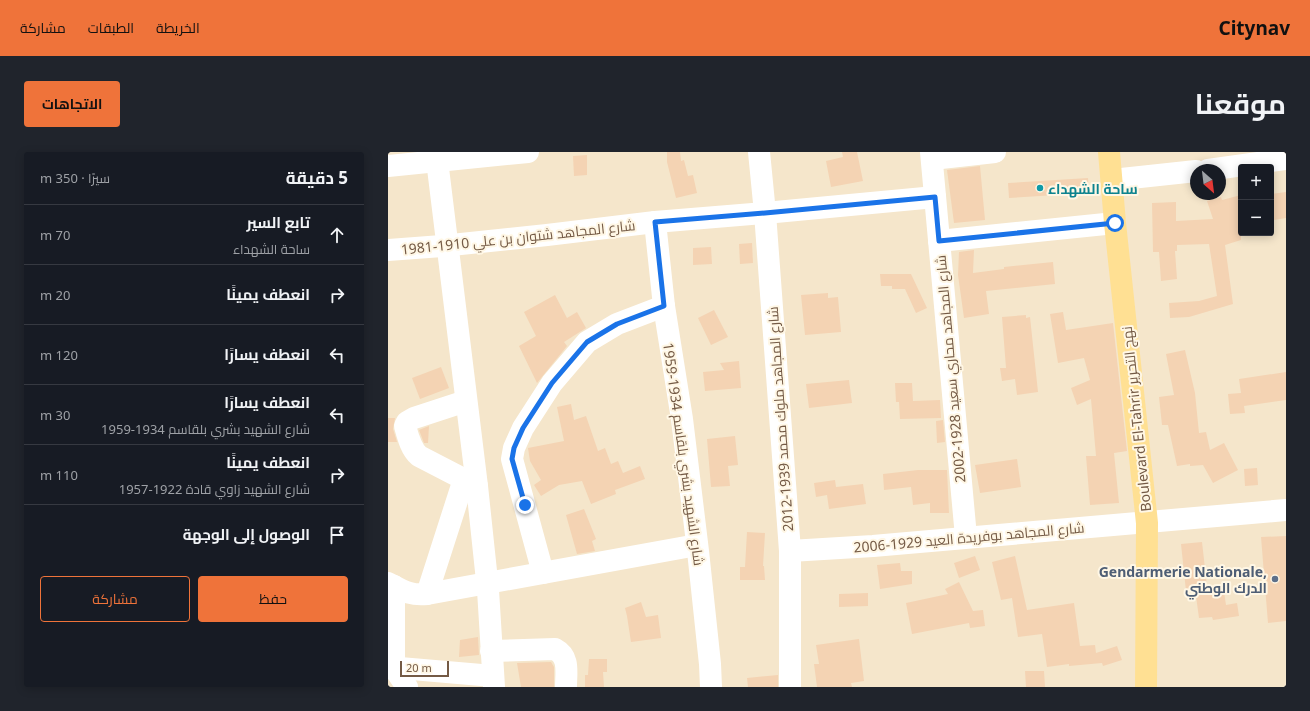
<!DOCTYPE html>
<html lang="ar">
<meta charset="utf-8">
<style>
body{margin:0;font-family:"Noto Sans",Cairo,sans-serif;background:#20242c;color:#f1f3f6;direction:rtl}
.controls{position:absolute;right:12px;top:12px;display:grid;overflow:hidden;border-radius:4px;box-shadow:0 2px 10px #0003}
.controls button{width:36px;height:36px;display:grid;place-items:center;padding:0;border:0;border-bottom:1px solid #363941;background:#171b24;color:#f1f3f6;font:20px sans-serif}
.compass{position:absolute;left:802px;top:12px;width:36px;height:36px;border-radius:50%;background:#171b24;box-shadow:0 2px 10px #0003;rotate:152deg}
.scale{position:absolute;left:12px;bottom:10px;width:49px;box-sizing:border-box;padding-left:4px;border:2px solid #745a45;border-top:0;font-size:11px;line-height:14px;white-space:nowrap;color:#745a45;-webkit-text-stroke:3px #fff7e5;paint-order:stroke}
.stop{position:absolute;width:12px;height:12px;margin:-9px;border:3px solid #1a73e8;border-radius:50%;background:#fff}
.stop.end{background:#1a73e8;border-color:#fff;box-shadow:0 1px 4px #0008}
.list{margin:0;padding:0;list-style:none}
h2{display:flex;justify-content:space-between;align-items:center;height:52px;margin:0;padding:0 16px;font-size:17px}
h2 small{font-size:13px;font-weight:400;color:#9ea1a6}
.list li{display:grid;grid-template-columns:26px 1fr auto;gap:12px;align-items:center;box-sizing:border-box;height:60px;padding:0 16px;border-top:1px solid #363941}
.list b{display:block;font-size:15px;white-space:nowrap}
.list p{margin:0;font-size:13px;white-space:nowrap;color:#9ea1a6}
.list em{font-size:13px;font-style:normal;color:#9ea1a6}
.actions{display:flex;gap:8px;padding:12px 16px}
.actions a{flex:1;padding:9px 0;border:1px solid #ef733a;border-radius:4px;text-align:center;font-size:14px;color:#ef733a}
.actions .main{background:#ef733a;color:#111}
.icon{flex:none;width:22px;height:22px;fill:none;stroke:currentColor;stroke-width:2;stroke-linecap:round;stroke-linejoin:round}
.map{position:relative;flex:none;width:898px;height:535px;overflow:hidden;direction:ltr;border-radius:4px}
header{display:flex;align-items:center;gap:24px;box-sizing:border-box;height:56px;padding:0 20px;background:#ef733a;color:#111}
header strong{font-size:19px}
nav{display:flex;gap:22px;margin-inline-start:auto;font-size:14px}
.intro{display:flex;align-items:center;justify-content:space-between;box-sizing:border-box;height:96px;padding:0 24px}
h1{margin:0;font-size:28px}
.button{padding:10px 18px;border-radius:4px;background:#ef733a;color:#111;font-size:14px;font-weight:700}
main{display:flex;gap:24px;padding:0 24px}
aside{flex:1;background:#171b24;border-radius:4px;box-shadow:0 2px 10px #0003}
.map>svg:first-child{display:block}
.residential{fill:#f5e6cb;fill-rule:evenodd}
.building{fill:#f4d3b3}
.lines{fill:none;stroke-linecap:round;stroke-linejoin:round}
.minor{stroke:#fff;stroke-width:22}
.major{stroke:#ffe093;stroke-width:22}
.route{stroke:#1a73e8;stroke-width:5}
.culture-dot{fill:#0f9aa8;stroke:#fff7e5;stroke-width:1.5}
.service-dot{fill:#5c6f8a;stroke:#fff7e5;stroke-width:1.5}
.labels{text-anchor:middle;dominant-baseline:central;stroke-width:4;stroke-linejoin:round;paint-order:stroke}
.culture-label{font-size:14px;font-weight:bold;fill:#0d838f;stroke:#fff7e5;text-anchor:start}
.street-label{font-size:14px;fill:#745a45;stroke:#fff7e5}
.service-label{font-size:14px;font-weight:bold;fill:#4e5e75;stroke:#fff7e5;text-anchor:end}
</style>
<header>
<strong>Citynav</strong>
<nav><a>الخريطة</a><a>الطبقات</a><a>مشاركة</a></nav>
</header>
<div class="intro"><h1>موقعنا</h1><a class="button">الاتجاهات</a></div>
<main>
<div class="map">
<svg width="898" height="535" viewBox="0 0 898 535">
<rect width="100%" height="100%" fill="#fdf4dd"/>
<path class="residential" d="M0 0H898V535H0ZM853 15H883V81H853ZM808 18H832V42H808Z"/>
<g class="building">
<polygon points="279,0 292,0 293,9 296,8 300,24 305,23 309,41 288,46 279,10"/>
<polygon points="454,0 469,0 475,29 443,35 438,9 455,5"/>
<polygon points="199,3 199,23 186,24 185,4"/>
<polygon points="592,14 597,68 566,71 559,18"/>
<polygon points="700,26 701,41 621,46 620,31"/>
<polygon points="898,40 898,66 886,68 883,42"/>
<polygon points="853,43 853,88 837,93 845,152 801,165 782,166 781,151 811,149 829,144 821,92 789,93 789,99 787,99 789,127 773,129 771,100 765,100 764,51 788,50 788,69 825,67 819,49 833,45 834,48"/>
<polygon points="364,91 365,111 352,112 351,92"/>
<polygon points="323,95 324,112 305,113 305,96"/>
<polygon points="586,98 585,121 616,117 616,115 665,110 667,132 598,139 601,162 576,166 570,123 571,100"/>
<polygon points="492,122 523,122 539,156 528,161 517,137 504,137 504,134 493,134"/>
<polygon points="440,141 440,146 450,145 453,180 417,183 413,143"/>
<polygon points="167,143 179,166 189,160 198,176 176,190 179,194 149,231 131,194 148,184 136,160"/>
<polygon points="326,158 340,185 323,193 310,166"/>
<polygon points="675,160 678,178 725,171 739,299 726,301 731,351 702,353 698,304 708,304 703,247 689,253 683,236 702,228 696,206 670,211 662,162"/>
<polygon points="638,163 638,166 642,165 650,240 629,243 627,227 614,229 612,216 618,216 614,165"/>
<polygon points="797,198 807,241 811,281 818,280 822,298 836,291 850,318 825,331 815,313 802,314 802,312 789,314 780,273 774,273 771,245 786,243 778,202"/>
<polygon points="351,209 353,236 317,239 315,220 336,218 332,211"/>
<polygon points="53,215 61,236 32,247 24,226"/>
<polygon points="898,220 898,248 856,254 857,261 842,262 840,242 853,241 851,227"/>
<polygon points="461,228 464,251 421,256 418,232"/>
<polygon points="507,231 524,231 525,249 552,248 553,266 512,267 511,250 508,250"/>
<polygon points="183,252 186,268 198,264 210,299 217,296 223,312 230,309 235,321 252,314 257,327 227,338 228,342 203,352 194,329 171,333 153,344 146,333 153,328 142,309 140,296 176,289 169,255"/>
<polygon points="0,266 7,266 5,277 9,290 0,290"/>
<polygon points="555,268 557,290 549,291 548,269"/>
<polygon points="41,274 40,291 36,291 31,278"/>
<polygon points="347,284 350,313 340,314 342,334 323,335 319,287"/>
<polygon points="629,307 633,335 592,341 587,313"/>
<polygon points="869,316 870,333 857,334 856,317"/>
<polygon points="530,318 559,318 561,361 542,361 542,351 525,353 523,335 496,338 495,322"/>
<polygon points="447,328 448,335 475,332 478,352 441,357 439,343 428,345 426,331"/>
<polygon points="196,357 208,387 204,389 207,399 189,402 178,363"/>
<polygon points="359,380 377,381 375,414 376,414 377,428 352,428 352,415 357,415"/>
<polygon points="898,384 898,469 880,471 873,385"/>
<polygon points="814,390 820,443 836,440 838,453 849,451 851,464 825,468 824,465 811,466 807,437 798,439 793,392"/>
<polygon points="587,404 592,418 571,426 566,411"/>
<polygon points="627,404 639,458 686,451 692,494 707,493 708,501 729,494 734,508 715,514 714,511 681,514 681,512 659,515 654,482 630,485 624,446 613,448 604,410"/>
<polygon points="512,411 513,419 524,419 524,432 492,437 489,413"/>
<polygon points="571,430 585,459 595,458 597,474 582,476 581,471 524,482 518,451 560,442 557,437"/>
<polygon points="480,441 480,454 451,455 451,442"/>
<polygon points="253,450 258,465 270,463 273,486 243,490 239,464 237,456"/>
<polygon points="90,485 91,503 71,505 72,488"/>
<polygon points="471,487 476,529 463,531 464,535 429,535 426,512 431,512 428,493"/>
<polygon points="201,507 219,507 219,520 215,520 216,535 197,535 197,523 200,523"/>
<polygon points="163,510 166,515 166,535 133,535 129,511"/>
<polygon points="637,519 656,519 657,535 638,535"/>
<polygon points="390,523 390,535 360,535 359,526"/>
</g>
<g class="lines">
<g class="minor">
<polyline points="48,0 89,334 100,438 106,535"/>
<polyline points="371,0 377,61 402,399 402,535"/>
<polyline points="543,0 578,385"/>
<polyline points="544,7 607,0"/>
<polyline points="0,14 140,0"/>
<polyline points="820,18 898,7"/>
<polyline points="724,28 808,19"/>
<polyline points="267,70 276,154 294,267 310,399 322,512 323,535"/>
<polyline points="551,89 727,71"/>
<polyline points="0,98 54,94 159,83 267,70 377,61 547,45"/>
<path d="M78 249 26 266 19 270 17 274C20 285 23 297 31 304L89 334"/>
<polyline points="402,399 485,394 898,358"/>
<polyline points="155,421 124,307 126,296 135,276 164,231 199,190 229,172 276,154"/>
<path d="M0 431C14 438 22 444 39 442L309 393"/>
<polyline points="6,434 6,516 19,535"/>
<polyline points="39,442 76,327"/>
<path d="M103 499 167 497C182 505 178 520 178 535"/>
<polyline points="0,515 105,524"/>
</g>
<polyline class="major" points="721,0 727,71 759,371 758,535"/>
</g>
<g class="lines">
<polyline class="route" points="137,353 124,307 126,296 135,276 164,231 199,190 229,172 276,154 267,70 377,61 547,45 551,89 727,71"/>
</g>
<circle class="culture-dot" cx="652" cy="36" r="4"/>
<circle class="service-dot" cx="887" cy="427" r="4"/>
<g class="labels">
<g class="culture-label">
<text x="660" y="36">ساحة الشهداء</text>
</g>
<g class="street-label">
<text transform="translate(130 85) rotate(-6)">شارع المجاهد شتوان بن علي 1910-1981</text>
<text transform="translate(562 217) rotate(-95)">شارع المجاهد محاري سعيد 1928-2002</text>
<text transform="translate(392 267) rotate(-94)">شارع المجاهد ملوك محمد 1939-2012</text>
<text transform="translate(748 267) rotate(-96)">Boulevard El-Tahrir نهج التحرير</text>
<text transform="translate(296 302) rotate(82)">شارع الشهيد بشري بلقاسم 1934-1959</text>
<text transform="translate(581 385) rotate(-5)">شارع المجاهد بوفريدة العيد 1929-2006</text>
</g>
<g class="service-label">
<text x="879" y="419">Gendarmerie Nationale,<tspan x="879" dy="16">الدرك الوطني</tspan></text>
</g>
</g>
</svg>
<div class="controls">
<button>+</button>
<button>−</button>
</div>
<svg class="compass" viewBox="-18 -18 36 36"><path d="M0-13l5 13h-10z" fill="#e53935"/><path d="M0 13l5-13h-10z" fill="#9ea1a6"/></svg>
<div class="scale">20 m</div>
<div class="stop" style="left:727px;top:71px"></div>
<div class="stop end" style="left:137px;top:353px"></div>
</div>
<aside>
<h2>5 دقيقة<small>سيرًا · 350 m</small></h2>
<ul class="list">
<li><svg class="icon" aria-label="ahead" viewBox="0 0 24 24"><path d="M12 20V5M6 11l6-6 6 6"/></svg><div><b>تابع السير</b><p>ساحة الشهداء</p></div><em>70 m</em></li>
<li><svg class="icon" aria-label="right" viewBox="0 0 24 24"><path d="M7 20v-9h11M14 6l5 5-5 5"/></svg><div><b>انعطف يمينًا</b></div><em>20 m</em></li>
<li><svg class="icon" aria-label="left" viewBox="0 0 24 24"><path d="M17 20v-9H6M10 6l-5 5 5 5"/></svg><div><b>انعطف يسارًا</b></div><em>120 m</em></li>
<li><svg class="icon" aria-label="left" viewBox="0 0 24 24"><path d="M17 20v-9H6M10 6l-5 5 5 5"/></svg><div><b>انعطف يسارًا</b><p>شارع الشهيد بشري بلقاسم 1934-1959</p></div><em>30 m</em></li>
<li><svg class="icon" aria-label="right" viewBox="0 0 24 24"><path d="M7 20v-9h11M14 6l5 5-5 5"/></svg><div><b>انعطف يمينًا</b><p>شارع الشهيد زاوي قادة 1922-1957</p></div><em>110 m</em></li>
<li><svg class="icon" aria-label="arrive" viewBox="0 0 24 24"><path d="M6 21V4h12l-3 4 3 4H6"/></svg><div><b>الوصول إلى الوجهة</b></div></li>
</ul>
<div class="actions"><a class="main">حفظ</a><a>مشاركة</a></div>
</aside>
</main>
